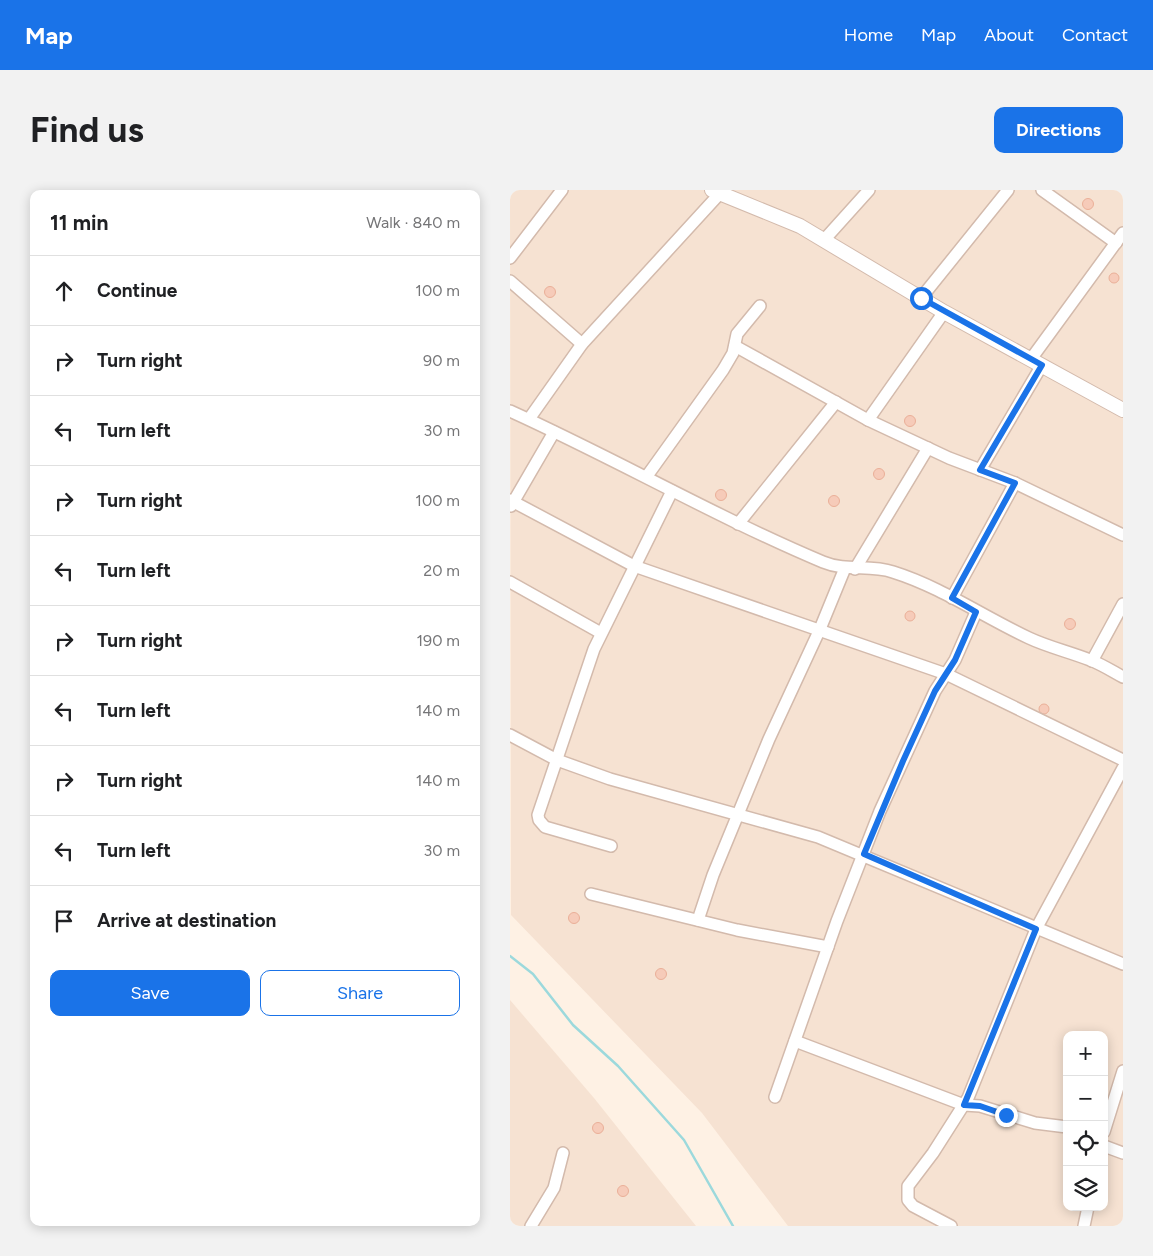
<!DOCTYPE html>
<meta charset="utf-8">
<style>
body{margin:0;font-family:Figtree,sans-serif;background:#f2f2f2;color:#202124}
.controls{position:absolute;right:15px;bottom:15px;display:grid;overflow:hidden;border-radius:10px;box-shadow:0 2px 12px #0003}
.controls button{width:45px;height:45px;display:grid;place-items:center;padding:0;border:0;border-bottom:1px solid #e0e0e0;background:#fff;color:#202124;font:25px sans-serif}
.stop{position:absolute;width:15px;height:15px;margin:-11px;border:4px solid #1a73e8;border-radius:50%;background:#fff}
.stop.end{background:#1a73e8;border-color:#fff;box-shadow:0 1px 5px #0008}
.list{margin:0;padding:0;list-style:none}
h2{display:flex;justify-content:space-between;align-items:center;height:65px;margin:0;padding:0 20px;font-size:21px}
h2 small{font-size:16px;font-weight:400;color:#757577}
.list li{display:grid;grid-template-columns:32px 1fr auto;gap:15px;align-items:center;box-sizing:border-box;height:70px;padding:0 20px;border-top:1px solid #e0e0e0}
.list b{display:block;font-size:19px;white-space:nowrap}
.list em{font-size:16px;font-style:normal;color:#757577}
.actions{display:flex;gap:10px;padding:15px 20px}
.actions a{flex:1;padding:11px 0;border:1px solid #1a73e8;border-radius:10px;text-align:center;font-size:18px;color:#1a73e8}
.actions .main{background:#1a73e8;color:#fff}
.icon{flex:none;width:28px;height:28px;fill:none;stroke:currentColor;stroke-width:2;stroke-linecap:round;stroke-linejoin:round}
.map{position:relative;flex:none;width:613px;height:1036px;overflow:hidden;border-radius:10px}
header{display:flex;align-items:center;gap:30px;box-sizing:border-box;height:70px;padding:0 25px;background:#1a73e8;color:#fff}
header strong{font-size:24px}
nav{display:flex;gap:28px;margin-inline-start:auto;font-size:18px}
.intro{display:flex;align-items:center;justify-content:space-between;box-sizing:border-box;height:120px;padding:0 30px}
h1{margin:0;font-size:35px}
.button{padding:12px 22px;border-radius:10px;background:#1a73e8;color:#fff;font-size:18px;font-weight:700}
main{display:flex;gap:30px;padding:0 30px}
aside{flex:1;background:#fff;border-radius:10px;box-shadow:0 2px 12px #0003}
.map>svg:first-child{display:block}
.residential{fill:#f6e2d2;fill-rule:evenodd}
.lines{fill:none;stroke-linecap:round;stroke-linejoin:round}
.stream{stroke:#9cd9dc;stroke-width:2.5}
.building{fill:#f6cbb9;stroke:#eaaf98}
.minor-casing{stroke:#d3baac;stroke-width:14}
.tertiary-casing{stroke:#d3baac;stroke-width:16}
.minor{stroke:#fff;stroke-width:11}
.tertiary{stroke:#fff;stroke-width:14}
.route{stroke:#1a73e8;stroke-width:6}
</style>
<header>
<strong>Map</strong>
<nav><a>Home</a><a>Map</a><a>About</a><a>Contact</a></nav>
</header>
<div class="intro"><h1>Find us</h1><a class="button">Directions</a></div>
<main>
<aside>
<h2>11 min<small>Walk · 840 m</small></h2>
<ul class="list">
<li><svg class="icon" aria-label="ahead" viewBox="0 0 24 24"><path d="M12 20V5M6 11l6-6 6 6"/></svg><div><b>Continue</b></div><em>100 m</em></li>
<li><svg class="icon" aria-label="right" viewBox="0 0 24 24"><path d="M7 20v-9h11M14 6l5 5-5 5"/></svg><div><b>Turn right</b></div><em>90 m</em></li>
<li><svg class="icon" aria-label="left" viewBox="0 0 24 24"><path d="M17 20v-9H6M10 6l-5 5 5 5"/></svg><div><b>Turn left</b></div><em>30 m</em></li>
<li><svg class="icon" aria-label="right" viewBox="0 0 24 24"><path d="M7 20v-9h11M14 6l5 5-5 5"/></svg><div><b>Turn right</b></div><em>100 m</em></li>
<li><svg class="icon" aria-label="left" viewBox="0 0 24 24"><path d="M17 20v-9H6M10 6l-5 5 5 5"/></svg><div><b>Turn left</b></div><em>20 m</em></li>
<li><svg class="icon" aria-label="right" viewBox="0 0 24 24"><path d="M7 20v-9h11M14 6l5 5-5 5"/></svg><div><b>Turn right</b></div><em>190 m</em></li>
<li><svg class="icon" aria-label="left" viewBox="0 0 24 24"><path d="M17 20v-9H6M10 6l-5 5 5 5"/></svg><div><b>Turn left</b></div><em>140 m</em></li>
<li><svg class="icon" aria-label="right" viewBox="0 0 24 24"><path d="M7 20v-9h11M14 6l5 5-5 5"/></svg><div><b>Turn right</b></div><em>140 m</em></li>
<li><svg class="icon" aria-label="left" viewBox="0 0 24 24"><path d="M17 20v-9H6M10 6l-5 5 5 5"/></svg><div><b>Turn left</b></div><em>30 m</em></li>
<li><svg class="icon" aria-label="arrive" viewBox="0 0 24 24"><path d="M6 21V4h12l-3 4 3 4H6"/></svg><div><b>Arrive at destination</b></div></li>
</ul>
<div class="actions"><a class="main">Save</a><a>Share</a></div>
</aside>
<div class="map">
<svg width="613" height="1036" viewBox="0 0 613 1036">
<rect width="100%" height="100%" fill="#fef1e4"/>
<g class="residential">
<path d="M0 0H613V1036H278L192 923 1 725ZM557 845H594V1017H557Z"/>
<polygon points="0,810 84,908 186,1036 0,1036"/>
</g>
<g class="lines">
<polyline class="stream" points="0,766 23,784 63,835 108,876 174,950 223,1036"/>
</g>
<g class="building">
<circle cx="578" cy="14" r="5.5"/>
<circle cx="604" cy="88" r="5"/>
<circle cx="40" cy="102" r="5.5"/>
<circle cx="400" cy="231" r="5.5"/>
<circle cx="369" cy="284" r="5.5"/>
<circle cx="211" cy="305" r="5.5"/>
<circle cx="324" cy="311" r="5.5"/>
<circle cx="400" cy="426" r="5"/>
<circle cx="560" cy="434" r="5.5"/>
<circle cx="534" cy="519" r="5"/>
<circle cx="64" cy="728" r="5.5"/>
<circle cx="151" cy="784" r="5.5"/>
<circle cx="88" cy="938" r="5.5"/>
<circle cx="113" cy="1001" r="5.5"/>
</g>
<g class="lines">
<g class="minor-casing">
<g id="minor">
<polyline points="532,0 606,53"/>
<polyline points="314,50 359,0"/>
<polyline points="0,68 52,0"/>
<polyline points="0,91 72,154"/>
<polyline points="411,108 498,0"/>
<polyline points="225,156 358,230 439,268 505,293 613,345"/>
<polyline points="521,169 613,43"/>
<path d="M0 221C106 269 206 327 313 372 337 382 359 374 383 382 431 397 474 427 519 448 538 457 560 462 580 470 591 474 602 481 613 487"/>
<polyline points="19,229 72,154 213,0"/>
<polyline points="358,230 434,122"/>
<polyline points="470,280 532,175"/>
<polyline points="137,286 213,180 223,163 227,144 250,116"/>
<polyline points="0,310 124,376 436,484 613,570"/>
<polyline points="1,316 44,242"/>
<polyline points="228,334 326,212"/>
<polyline points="345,379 418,258"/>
<polyline points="0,392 91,443"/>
<polyline points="442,408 505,293"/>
<polyline points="582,471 613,414"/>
<polyline points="0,545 47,570 100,589 308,647 613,774"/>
<polyline points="101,656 35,637 29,630 28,625 84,459 162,301"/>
<polyline points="81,704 227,740 318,757"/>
<polyline points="188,730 203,685 259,549 310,439 335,378"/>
<polyline points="285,851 454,915 470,916 525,933 557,937"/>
<polyline points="265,907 327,731 370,621 425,501 445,470 466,422"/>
<polyline points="594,942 613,881"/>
<polyline points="594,956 613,963"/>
<polyline points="21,1036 44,998 53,963"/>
<polyline points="441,1036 403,1016 398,1010 398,996 423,963 458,908 526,739 613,578"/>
<polyline points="574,1036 578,1017"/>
</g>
</g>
<g class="tertiary-casing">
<polyline id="tertiary" points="202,0 290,36 434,122 613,220"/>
</g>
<use href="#minor" class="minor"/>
<use href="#tertiary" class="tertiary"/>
</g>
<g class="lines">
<polyline class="route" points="411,108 532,175 470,280 505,293 442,408 466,422 445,470 425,501 393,571 354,664 526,739 454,915 470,916 496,925"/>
</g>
</svg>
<div class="controls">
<button>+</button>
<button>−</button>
<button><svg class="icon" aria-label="locate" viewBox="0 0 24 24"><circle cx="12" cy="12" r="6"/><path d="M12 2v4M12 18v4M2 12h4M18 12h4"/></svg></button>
<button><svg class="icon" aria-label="layers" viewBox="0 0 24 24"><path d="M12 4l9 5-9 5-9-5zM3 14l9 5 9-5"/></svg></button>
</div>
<div class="stop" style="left:411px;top:108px"></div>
<div class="stop end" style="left:496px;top:925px"></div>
</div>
</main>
